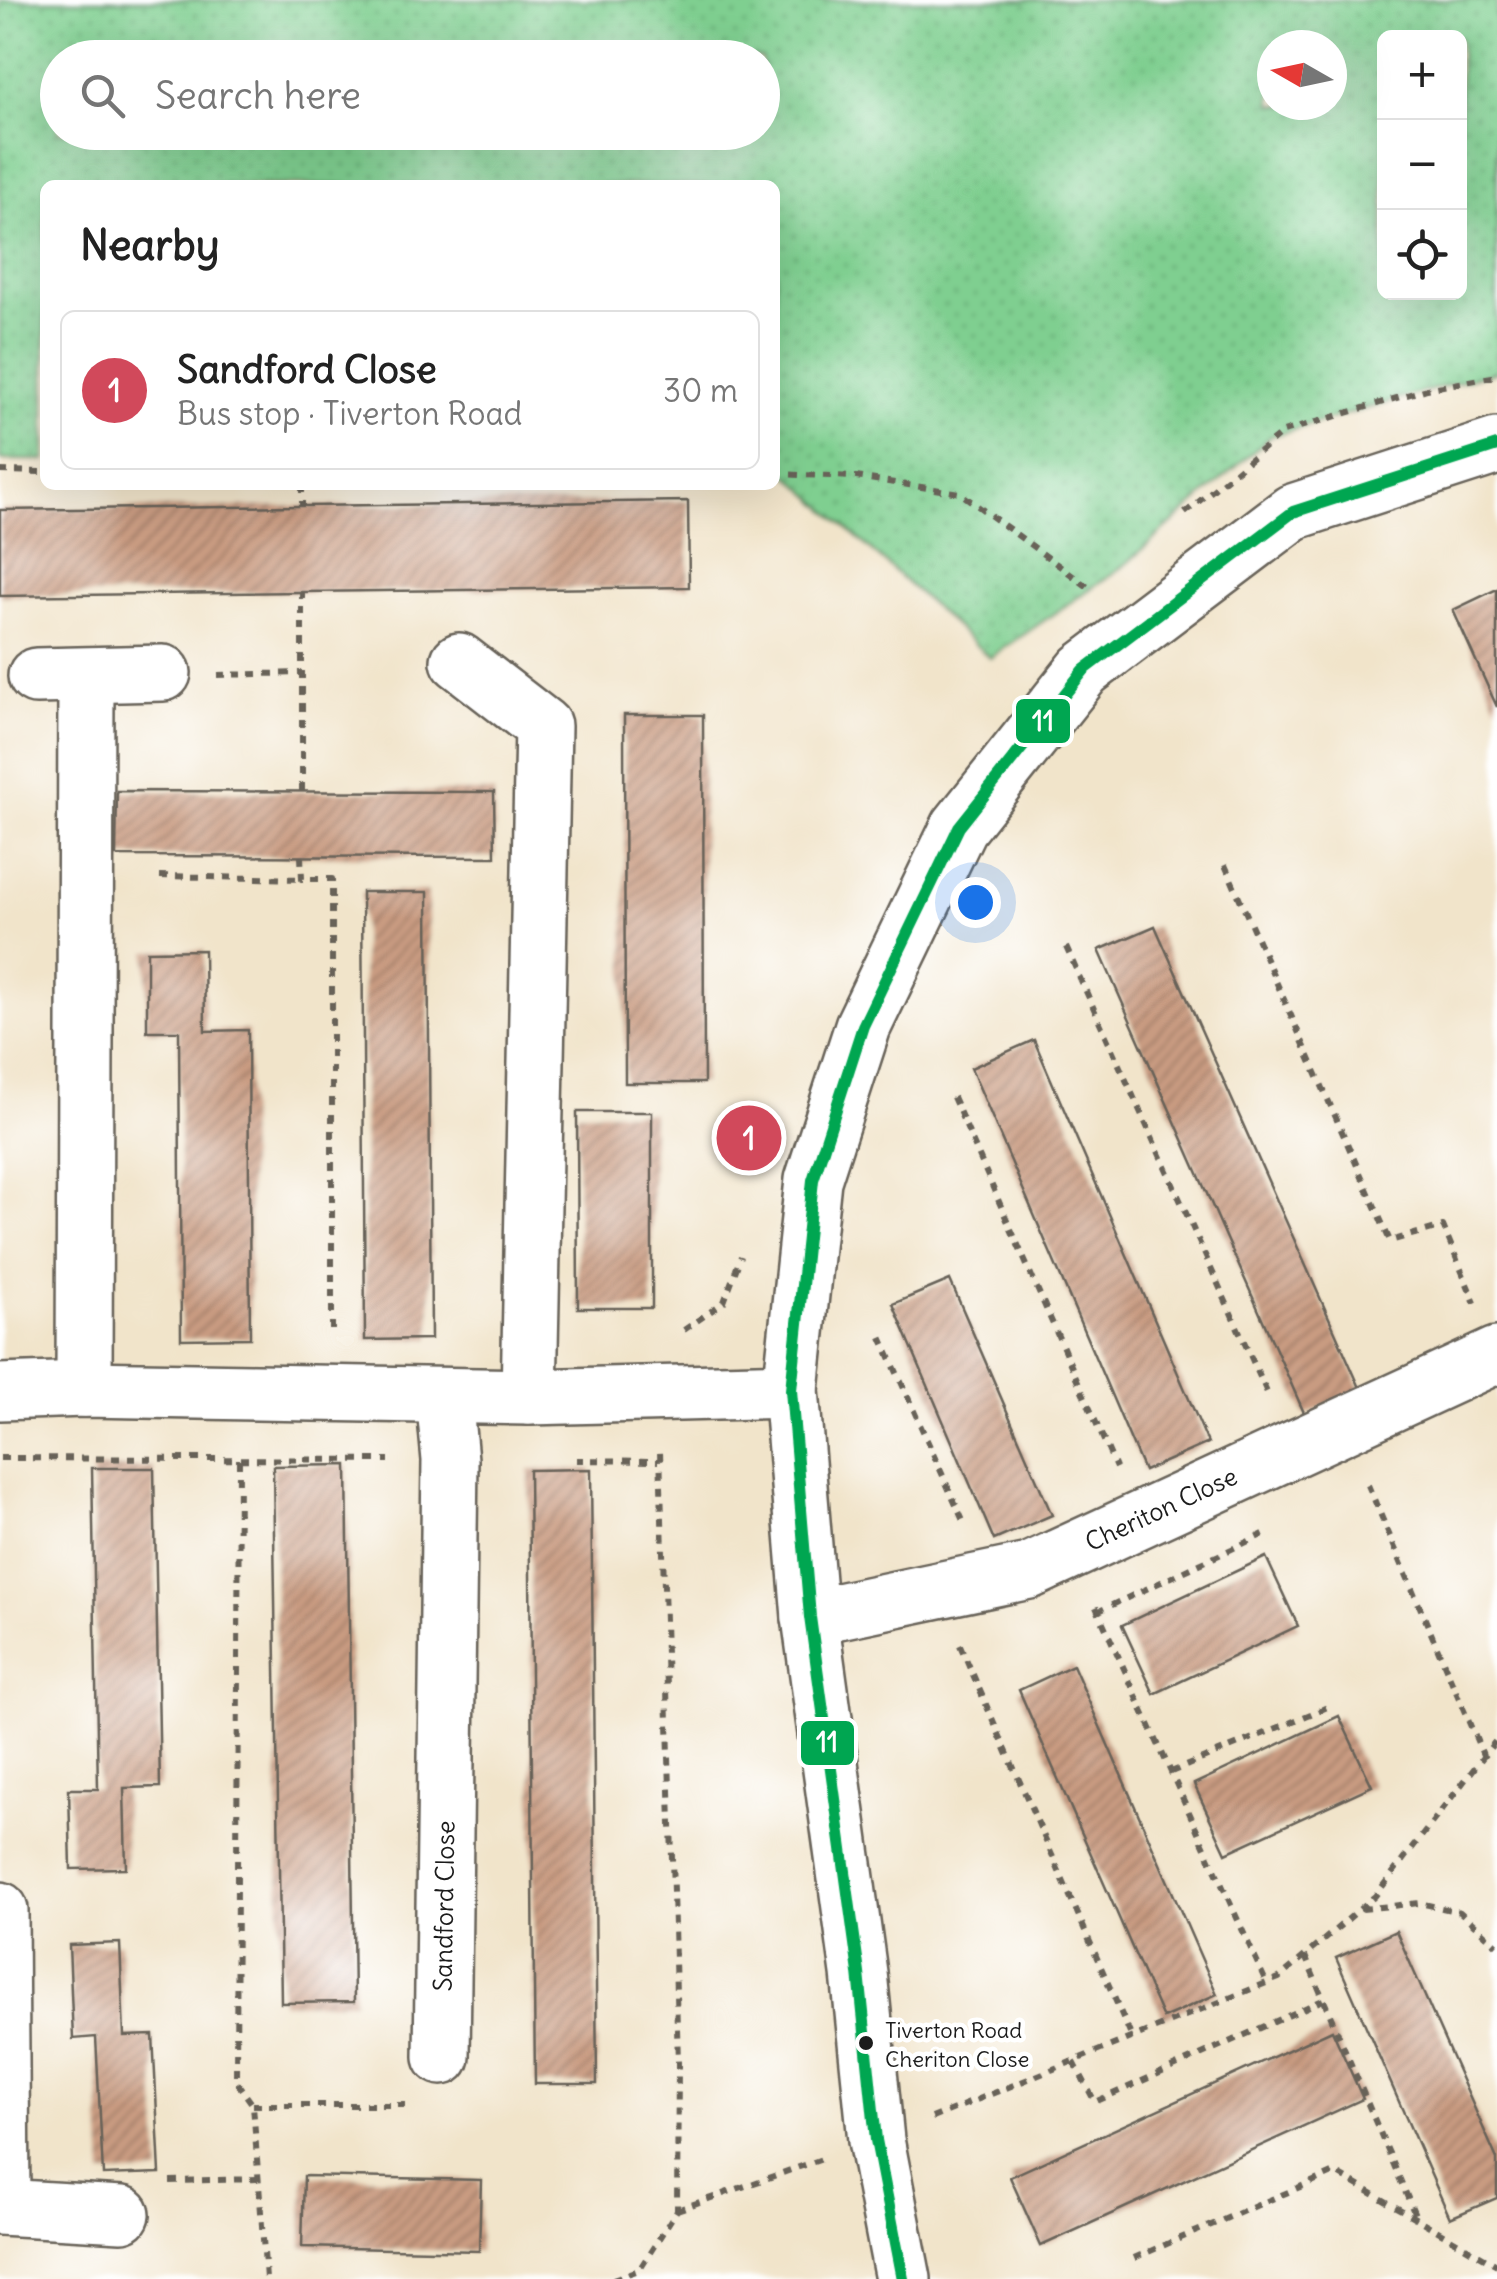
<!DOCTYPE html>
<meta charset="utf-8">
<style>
body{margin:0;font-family:Delius,sans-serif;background:#f6f6f6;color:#222}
.controls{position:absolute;right:30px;top:30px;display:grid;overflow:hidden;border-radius:15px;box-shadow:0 10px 40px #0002}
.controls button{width:90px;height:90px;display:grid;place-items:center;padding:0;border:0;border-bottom:2px solid #e0e0e0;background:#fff;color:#222;font:50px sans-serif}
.compass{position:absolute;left:1257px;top:30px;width:90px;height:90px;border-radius:50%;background:#fff;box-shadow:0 10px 40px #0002;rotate:279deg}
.you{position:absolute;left:975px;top:902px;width:35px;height:35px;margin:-25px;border:8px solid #fff;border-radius:50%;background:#1a73e8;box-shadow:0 0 0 15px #1a73e833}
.badge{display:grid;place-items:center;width:65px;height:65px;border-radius:50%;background:#d1495b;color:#fff;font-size:32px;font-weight:700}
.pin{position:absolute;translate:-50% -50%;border:5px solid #fff;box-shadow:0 2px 10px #0006}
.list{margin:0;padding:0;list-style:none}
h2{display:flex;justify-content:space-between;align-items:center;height:130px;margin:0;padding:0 40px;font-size:42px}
h2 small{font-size:32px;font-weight:400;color:#767676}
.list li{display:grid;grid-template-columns:65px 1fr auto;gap:30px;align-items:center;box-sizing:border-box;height:160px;margin:0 20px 20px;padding:0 20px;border:2px solid #e0e0e0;border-radius:15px}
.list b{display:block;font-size:38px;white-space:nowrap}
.list p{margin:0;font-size:32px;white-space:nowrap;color:#767676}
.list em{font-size:32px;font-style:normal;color:#767676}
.icon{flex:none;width:55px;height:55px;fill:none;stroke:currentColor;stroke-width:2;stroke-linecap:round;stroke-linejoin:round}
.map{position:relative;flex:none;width:1497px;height:2279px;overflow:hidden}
.search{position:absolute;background:#fff;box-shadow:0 10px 40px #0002;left:40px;top:40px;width:740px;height:110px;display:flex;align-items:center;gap:25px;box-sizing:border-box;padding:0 35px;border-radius:55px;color:#767676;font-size:38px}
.panel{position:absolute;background:#fff;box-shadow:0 10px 40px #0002;left:40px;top:180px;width:740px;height:310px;border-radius:15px}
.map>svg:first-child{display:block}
.park{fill:url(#park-dots);stroke:#4e7656;stroke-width:2.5;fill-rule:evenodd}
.building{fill:url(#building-hatch)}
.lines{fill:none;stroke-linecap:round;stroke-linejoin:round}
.minor-casing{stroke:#676259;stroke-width:60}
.path{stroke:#676259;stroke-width:6;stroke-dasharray:8 8;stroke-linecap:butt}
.minor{stroke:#fff;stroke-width:55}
.bus-1-casing{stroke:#fff;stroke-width:20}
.bus-1{stroke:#00a651;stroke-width:12}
.bus-dot{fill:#1c1c1c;stroke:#fff;stroke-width:4}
.labels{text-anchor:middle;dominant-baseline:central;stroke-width:9;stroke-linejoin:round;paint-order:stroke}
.bus-label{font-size:22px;fill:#1c1c1c;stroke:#fff;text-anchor:start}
.street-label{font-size:25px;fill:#1c1c1c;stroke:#fff}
.line-badge{stroke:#fff;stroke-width:4}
.badge-label{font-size:28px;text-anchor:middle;font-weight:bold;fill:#fff}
</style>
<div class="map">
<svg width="1497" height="2279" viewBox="0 0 1497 2279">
<defs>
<pattern id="park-dots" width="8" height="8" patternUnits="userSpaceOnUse" patternTransform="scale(2.5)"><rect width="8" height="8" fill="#7fcf90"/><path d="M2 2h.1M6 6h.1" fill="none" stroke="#6db17c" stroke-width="1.8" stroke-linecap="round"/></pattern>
<pattern id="building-hatch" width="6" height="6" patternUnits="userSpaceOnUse" patternTransform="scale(2.5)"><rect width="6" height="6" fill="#c99b81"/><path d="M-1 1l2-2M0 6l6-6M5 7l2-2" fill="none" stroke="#a27e69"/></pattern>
</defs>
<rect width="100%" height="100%" fill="#fff"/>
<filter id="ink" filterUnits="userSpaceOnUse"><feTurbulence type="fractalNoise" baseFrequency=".01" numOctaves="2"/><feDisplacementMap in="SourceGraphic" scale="20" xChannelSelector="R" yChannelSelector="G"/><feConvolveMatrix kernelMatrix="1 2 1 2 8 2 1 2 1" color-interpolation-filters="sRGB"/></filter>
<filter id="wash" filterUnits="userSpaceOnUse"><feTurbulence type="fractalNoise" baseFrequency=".0048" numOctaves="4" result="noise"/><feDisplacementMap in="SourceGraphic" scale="40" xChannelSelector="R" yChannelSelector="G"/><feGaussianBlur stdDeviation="2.25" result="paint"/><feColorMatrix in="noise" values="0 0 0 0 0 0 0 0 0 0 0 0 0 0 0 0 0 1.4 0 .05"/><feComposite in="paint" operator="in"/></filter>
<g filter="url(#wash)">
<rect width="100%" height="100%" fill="#f1e4ca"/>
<path class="park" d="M0 0H1497V371L1271 436 1126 564 990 658 775 463V185H45V460H0ZM1384 38H1460V292H1384ZM1272 45H1332V105H1272ZM58 58H762V132H58Z"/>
<g id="blocks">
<g class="building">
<polygon points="688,501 689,587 0,596 0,510"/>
<polygon points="1497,589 1497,707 1453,610"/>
<polygon points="624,715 703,715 704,1083 625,1083"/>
<polygon points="117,791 494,792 495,857 116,856"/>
<polygon points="362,892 428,892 431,1339 365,1340"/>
<polygon points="1155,926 1361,1390 1305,1415 1099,950"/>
<polygon points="204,950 205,1031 248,1030 250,1338 181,1339 179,1031 147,1031 147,951"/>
<polygon points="1034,1040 1208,1443 1144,1471 971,1068"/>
<polygon points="577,1112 652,1112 652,1308 578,1308"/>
<polygon points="950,1280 1052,1515 994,1540 893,1304"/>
<polygon points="347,1465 354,2002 281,2003 273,1466"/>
<polygon points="92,1468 154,1468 160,1787 124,1788 126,1868 71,1869 69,1789 98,1789"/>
<polygon points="591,1469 597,2084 535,2084 529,1470"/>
<polygon points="1266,1557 1298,1626 1154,1694 1122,1625"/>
<polygon points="1073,1665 1217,1994 1163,2018 1019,1690"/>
<polygon points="1339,1716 1372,1786 1226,1853 1194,1784"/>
<polygon points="1396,1931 1497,2159 1497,2198 1450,2218 1336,1958"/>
<polygon points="120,1943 124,2036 153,2035 160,2173 103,2175 96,2037 73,2039 69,1945"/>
<polygon points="1332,2030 1363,2099 1041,2246 1010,2177"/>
<polygon points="304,2176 481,2180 479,2251 302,2247"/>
</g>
</g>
</g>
<g filter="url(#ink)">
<use href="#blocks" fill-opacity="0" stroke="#676259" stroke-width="2.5"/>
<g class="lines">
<g class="minor-casing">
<g id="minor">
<polyline points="459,661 543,726 529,1397"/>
<polyline points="36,676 163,673"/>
<polyline points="84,1389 86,677"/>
<polyline points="0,1392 84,1389 529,1397 791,1390"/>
<polyline points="810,1617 1029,1571 1497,1355"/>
<polyline points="0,1910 2,2207"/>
<polyline points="442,2057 450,1460 444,1396"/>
<polyline points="0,2207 122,2214"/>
<polyline points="903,2279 876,2140 859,1973 810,1617 791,1390 813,1180 863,1026 959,827 1084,670 1293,512 1497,446"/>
</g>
</g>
<g class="path">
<polyline points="0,471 45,472"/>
<polyline points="775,474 856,477 960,493 1088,587"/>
<polyline points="302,485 302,506"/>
<polyline points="1185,513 1283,432 1427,389 1497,376"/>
<polyline points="218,675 302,673"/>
<polyline points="302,791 302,592"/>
<polyline points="301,856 302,879 332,879 332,1335"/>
<polyline points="1225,865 1390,1241 1443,1226 1475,1303"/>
<polyline points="160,876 302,879"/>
<polyline points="1066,947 1269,1397"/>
<polyline points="953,1097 1116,1468"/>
<polyline points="684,1330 724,1302 741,1256"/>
<polyline points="881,1337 964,1523"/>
<polyline points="0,1458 389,1460"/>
<polyline points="239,1459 236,2081 253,2105 266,2279"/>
<polyline points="576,1460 658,1461"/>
<polyline points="1368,1485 1483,1755"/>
<polyline points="1096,1607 1266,1982"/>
<polyline points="1097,1612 1266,1533"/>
<polyline points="960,1645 1132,2038"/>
<polyline points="1171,1772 1330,1706"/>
<polyline points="1362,1909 1419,1903 1460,1912 1497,1945"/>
<polyline points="1305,1956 1416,2217"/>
<polyline points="1074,2062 1095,2102 1323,2000"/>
<polyline points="253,2105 407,2105"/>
<polyline points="932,2118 1279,1978 1375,1896 1497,1739"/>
<polyline points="170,2181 259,2179"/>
<polyline points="677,2210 822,2159"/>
<polyline points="1134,2258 1335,2172 1497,2265"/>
<polyline points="613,2279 639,2270 677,2210 678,2062 660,1451"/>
</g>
<use href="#minor" class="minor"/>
<g class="bus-1-casing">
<polyline id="bus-1" points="903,2279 876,2140 859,1973 810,1617 791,1390 813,1180 863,1026 959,827 1084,670 1293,512 1497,446"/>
</g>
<use href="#bus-1" class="bus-1"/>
</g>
</g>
<circle class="bus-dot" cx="866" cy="2043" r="9"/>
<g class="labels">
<g class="bus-label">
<text x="885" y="2030">Tiverton Road<tspan x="885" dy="29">Cheriton Close</tspan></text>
</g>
<g class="street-label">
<text transform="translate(1161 1509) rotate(-25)">Cheriton Close</text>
<text transform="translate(444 1906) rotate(-89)">Sandford Close</text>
</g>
</g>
<g class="line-badge">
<rect x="1014" y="697" width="58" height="48" rx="10" fill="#00a651"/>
<rect x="799" y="1719" width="57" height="48" rx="10" fill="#00a651"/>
</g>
<g class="badge-label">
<text x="1043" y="731">11</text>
<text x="827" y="1752">11</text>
</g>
</svg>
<div class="controls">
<button>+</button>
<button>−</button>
<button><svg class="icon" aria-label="locate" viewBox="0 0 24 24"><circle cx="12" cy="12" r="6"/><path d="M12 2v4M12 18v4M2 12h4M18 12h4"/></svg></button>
</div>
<svg class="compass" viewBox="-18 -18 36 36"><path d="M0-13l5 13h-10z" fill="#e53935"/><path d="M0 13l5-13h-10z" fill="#767676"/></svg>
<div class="you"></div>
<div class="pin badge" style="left:749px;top:1138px">1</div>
<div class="search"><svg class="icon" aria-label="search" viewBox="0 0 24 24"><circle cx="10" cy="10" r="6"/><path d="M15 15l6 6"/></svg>Search here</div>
<section class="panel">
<h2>Nearby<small></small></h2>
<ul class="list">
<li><span class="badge">1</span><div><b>Sandford Close</b><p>Bus stop · Tiverton Road</p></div><em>30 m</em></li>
</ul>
</section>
</div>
